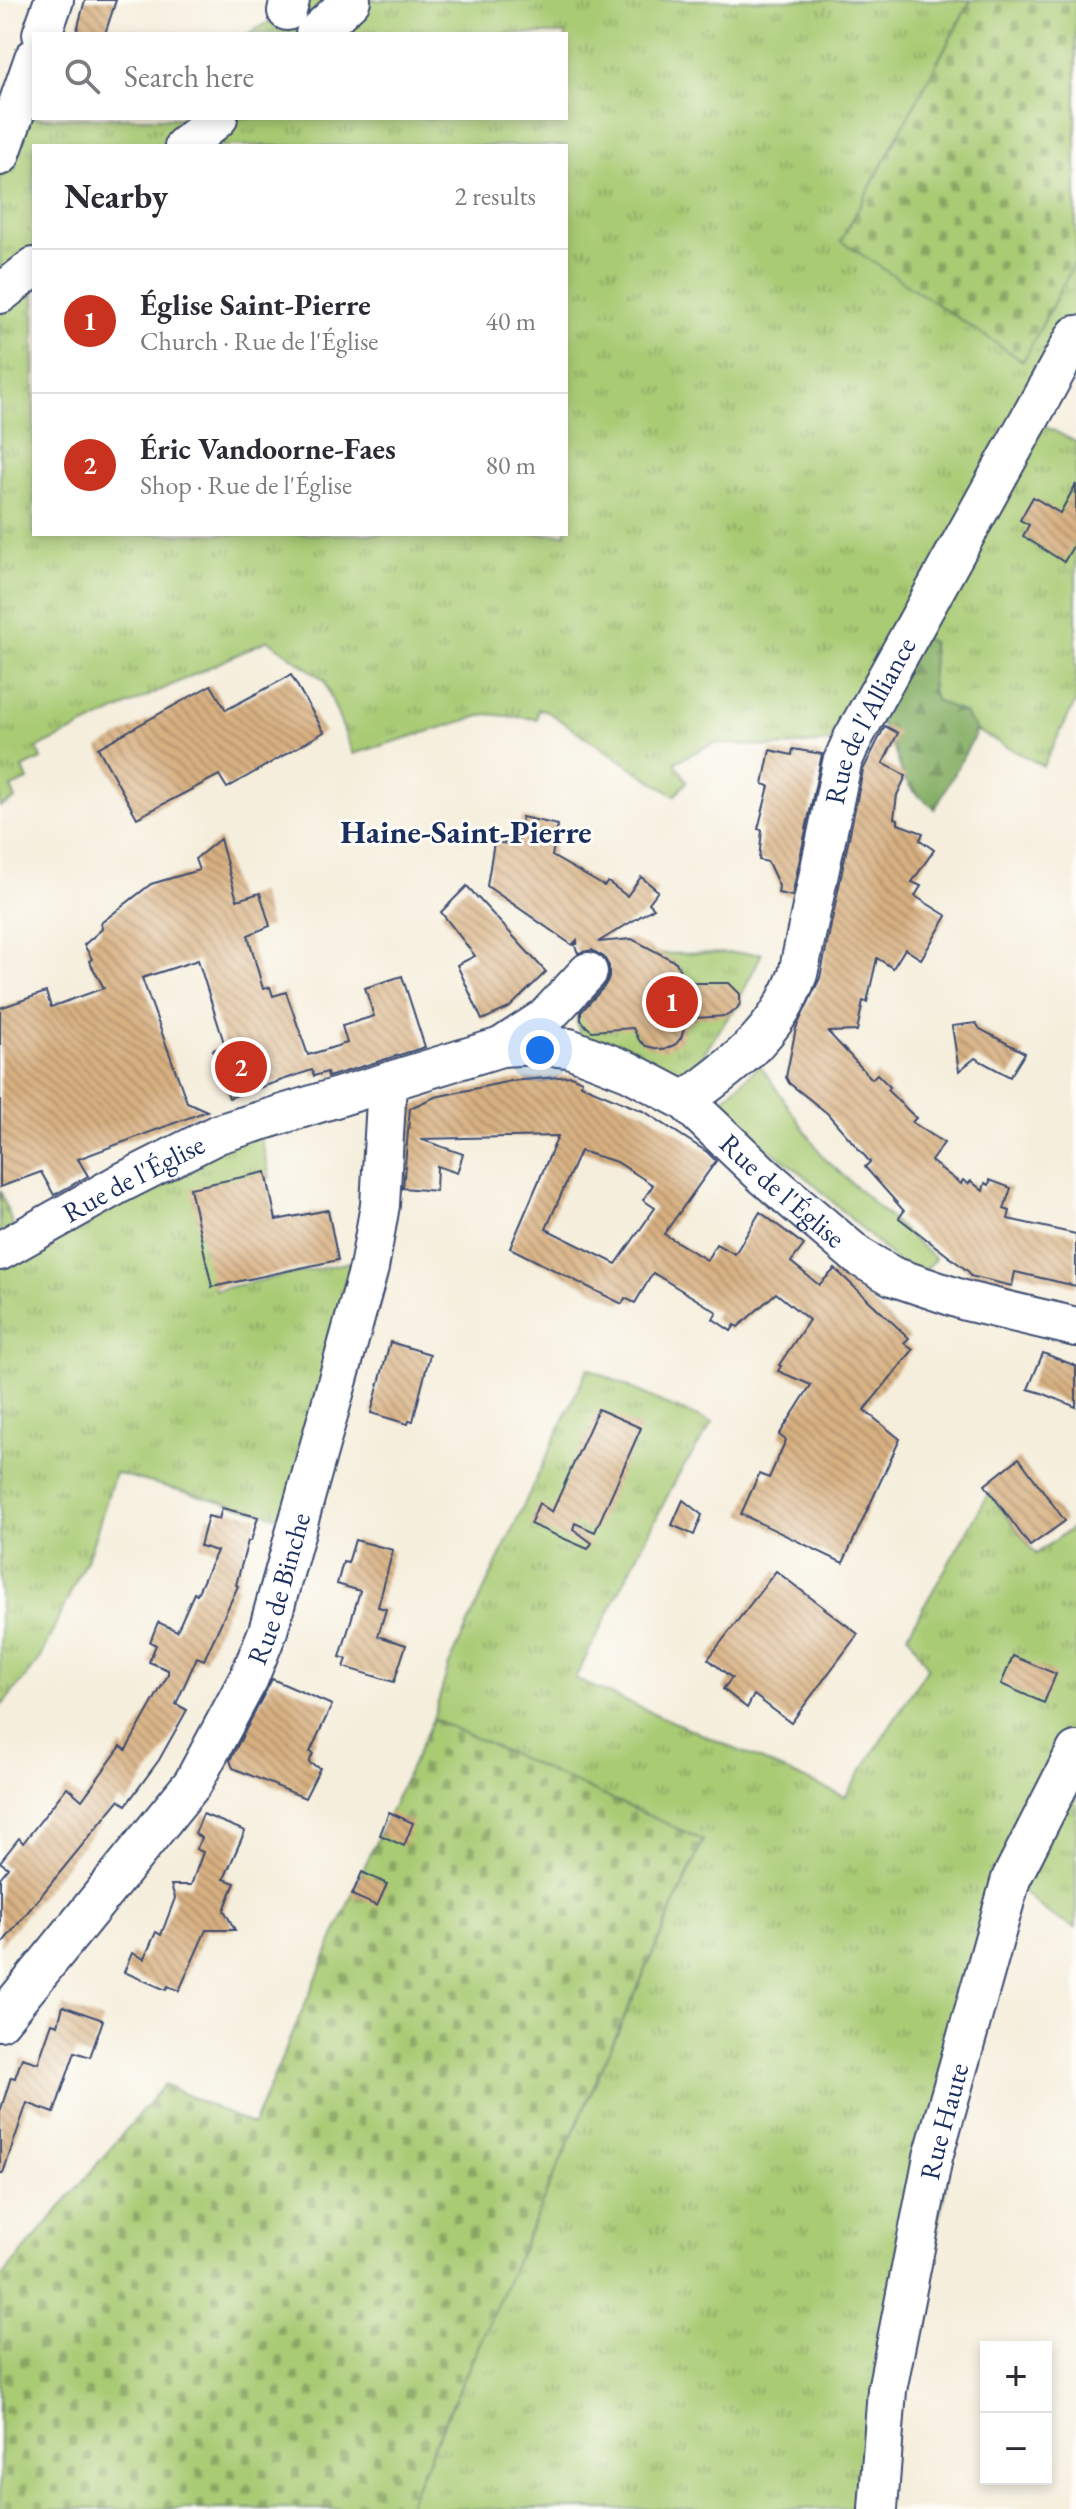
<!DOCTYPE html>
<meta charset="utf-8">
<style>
body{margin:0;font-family:"EB Garamond",serif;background:#f2f2f3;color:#2b2b33}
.controls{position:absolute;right:24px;bottom:24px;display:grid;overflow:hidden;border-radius:0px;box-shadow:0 4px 12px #0003}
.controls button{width:72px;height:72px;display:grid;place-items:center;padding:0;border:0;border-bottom:2px solid #e1e1e2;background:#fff;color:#2b2b33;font:40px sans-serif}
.you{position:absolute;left:540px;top:1050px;width:28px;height:28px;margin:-20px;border:6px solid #fff;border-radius:50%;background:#1a73e8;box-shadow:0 0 0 12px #1a73e833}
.badge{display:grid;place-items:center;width:52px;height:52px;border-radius:50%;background:#c8321e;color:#fff;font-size:26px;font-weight:700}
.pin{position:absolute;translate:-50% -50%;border:4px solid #fff;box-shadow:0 2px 8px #0006}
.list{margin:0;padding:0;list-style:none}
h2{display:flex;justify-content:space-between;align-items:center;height:104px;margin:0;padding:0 32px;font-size:34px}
h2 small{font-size:26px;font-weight:400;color:#7c7c81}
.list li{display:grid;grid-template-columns:52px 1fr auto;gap:24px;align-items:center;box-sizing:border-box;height:144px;padding:0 32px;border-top:2px solid #e1e1e2}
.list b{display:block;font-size:30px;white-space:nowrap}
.list p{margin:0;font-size:26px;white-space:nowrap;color:#7c7c81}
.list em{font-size:26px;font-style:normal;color:#7c7c81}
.icon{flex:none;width:44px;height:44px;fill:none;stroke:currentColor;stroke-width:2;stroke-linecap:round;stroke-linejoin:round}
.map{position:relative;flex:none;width:1076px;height:2509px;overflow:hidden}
.search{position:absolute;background:#fff;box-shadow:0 4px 12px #0003;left:32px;top:32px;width:536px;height:88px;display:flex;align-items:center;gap:20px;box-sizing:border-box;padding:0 28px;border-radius:0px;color:#7c7c81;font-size:30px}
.panel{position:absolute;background:#fff;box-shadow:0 4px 12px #0003;left:32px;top:144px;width:536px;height:392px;border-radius:0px}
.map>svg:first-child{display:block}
.grass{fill:url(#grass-tufts);stroke:#627d68;stroke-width:2;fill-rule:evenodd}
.forest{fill:url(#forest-firs);stroke:#506f62;stroke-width:2}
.cemetery{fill:url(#cemetery-stones);stroke:#627d68;stroke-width:2}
.garden{fill:#a9cb73;stroke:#627d68;stroke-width:2}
.building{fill:url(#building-back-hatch);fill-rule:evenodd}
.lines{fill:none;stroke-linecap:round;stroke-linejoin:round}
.minor-casing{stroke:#3c4c71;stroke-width:42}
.minor{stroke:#fff;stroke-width:38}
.labels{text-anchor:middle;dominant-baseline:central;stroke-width:6;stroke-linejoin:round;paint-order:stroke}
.street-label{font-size:28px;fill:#1b2f5e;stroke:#fdfcf7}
.quarter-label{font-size:32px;font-weight:bold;fill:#1b2f5e;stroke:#fdfcf7}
</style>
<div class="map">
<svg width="1076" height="2509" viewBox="0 0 1076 2509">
<defs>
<pattern id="grass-tufts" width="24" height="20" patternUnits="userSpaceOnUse" patternTransform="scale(2)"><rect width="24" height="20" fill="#a9cb73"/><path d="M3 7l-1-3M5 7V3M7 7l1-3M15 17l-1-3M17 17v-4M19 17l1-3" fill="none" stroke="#89a562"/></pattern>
<pattern id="forest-firs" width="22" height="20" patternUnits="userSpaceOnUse" patternTransform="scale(2)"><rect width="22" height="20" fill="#86af65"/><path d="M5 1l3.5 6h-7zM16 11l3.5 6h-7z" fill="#6d8f56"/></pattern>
<pattern id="cemetery-stones" width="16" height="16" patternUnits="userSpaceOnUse" patternTransform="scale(2)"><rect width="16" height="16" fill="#a9cb73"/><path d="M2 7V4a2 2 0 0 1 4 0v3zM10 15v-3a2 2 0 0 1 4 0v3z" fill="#89a562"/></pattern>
<pattern id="building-back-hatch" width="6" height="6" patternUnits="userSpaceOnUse" patternTransform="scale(2)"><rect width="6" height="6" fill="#d8b081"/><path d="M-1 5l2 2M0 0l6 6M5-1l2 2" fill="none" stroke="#ae906d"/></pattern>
</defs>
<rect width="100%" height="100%" fill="#fdfcf7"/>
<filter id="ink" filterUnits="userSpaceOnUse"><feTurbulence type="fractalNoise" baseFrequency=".0125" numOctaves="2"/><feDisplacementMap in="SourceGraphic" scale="16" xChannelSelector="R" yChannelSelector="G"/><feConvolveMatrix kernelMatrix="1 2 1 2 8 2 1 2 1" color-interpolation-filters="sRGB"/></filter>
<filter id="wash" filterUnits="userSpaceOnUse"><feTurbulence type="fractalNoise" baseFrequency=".006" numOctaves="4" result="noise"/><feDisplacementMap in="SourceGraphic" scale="32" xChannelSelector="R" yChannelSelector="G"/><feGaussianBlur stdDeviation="1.8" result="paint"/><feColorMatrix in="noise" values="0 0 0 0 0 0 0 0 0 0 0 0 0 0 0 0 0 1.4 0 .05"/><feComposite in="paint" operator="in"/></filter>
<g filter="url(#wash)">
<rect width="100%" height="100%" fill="#f5eedc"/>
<g class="grass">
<path d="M290 0H971L841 241 1023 360 1076 260V335L1031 419 1076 442V701L1043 766 977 731 964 713 935 701C926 677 937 665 931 642L918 637 852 740 774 747 714 743 675 762 687 782 675 796 545 710 538 709 537 719 487 714 353 754 324 680 268 640 37 748 41 759 23 768 28 780 11 787 16 799 0 807V156L34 58V118H566V34H248L287 12ZM34 146H566V534H34Z"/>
<polygon points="762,953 741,996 740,1005 729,1016 687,1078 601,1051 582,1041 577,1025 576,993 594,977 644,954"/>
<polygon points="257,1121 270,1178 195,1193 215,1290 351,1262 298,1522 115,1473 91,1549 38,1662 0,1708 0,1190 18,1239"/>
<path d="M588 1368 672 1407 713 1423 677 1477 575 1679 845 1797 928 1667 908 1634 989 1493 1036 1554 1076 1525V1928C1041 1913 1037 1902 1010 1880L878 2509H406L703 1841 433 1719 449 1665Z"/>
</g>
<path class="forest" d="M918 636 931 641C937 665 926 677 935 700L964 713 977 731 935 809C926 800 914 794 907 783 894 760 897 742 877 719Z"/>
<g class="cemetery">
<polygon points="971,0 1076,0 1076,260 1023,361 841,241"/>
<polygon points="433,1719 703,1840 406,2509 0,2509 0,2279 164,2085 253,2125 362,1872"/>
</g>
<polygon class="garden" points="760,1065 824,1158 935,1259 917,1280 805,1176 714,1108"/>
<g id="blocks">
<g class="building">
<polygon points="85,0 116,0 105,34 76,34"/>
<polygon points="1076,484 1076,541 1064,562 1023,536 1029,525 1020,520 1033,497 1060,513"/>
<polygon points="291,675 324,732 227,788 219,775 137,818 98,748 211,685 226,710"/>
<polygon points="885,726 898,733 883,763 906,776 897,795 894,818 898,819 898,824 923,833 920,840 934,850 912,882 921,886 915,896 947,916 921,959 905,949 893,968 877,958 867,1002 863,1001 857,1031 828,1032 872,1079 877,1074 890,1087 887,1090 916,1118 912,1122 944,1143 931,1161 961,1184 963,1180 968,1184 971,1181 983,1191 985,1183 989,1185 990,1180 1011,1188 1004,1209 1010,1211 1008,1219 1076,1234 1076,1286 1015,1272 1012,1286 970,1276 969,1272 899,1218 904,1211 865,1167 870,1162 827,1113 789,1083 786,1077 796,1028 820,978 863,770"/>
<polygon points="793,749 822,754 792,896 778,893 779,886 768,862 759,860 762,830 758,829 769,786 763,784 770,750 792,755"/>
<polygon points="522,817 558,825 552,856 604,886 608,882 627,896 641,877 658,891 649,903 654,908 598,942 632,939 676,962 682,976 695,983 729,983 740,994 740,1004 736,1010 726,1016 696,1018 685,1026 681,1038 676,1044 664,1050 646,1046 639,1040 633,1028 592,1031 587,1027 581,1020 581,1012 604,987 609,978 609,966 604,957 592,950 578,953 574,944 577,944 577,940 572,945 487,886 494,842 517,845"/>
<polygon points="220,839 237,900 260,893 270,926 248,935 263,989 270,987 273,996 286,992 308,1055 347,1043 342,1026 374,1016 365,988 402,976 425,1047 328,1077 327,1072 314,1076 312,1070 229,1098 213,1050 225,1046 198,960 142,978 187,1102 207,1111 78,1159 88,1176 54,1195 41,1172 0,1187 0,1008 46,992 51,1007 104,988 89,961 92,959 84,945 102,929 101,923 151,884 199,870 195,859"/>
<polygon points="467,886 546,972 509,1008 482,1020 457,965 475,956 441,912"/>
<polygon points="976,1023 980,1029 1025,1053 1010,1077 975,1058 959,1071 952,1026"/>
<path d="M571 1076 582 1081 581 1085 645 1112 707 1152 716 1161 664 1234 707 1260 716 1244 735 1254 760 1212 804 1245 791 1262 819 1285 835 1269 909 1338 904 1343 913 1350 864 1410 900 1439 843 1563 741 1514 759 1474 769 1478 786 1440 779 1435 811 1385 778 1371 781 1366 779 1365 809 1320 776 1293 738 1327 735 1325 731 1331 713 1319 717 1312 653 1273 635 1303 625 1298 622 1304 510 1248 558 1136 420 1139 463 1154 457 1173 437 1166 436 1191 403 1188 410 1108 435 1097 511 1081ZM580 1151 617 1162 653 1185 643 1200 655 1208 616 1264 546 1229Z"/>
<polygon points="266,1172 276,1220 328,1210 338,1260 212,1287 190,1188"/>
<polygon points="390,1342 430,1354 413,1421 409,1421 408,1424 371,1413"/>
<polygon points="1043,1353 1076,1366 1076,1407 1042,1393 1028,1389"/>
<polygon points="598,1409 641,1428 595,1532 575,1523 573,1529 592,1543 588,1549 530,1524 539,1503 552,1512"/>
<polygon points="1019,1458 1065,1521 1030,1546 985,1485"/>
<polygon points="683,1500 702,1515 694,1535 672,1525"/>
<polygon points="222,1508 258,1517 251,1541 248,1541 236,1585 238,1586 204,1660 197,1657 176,1704 187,1710 159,1760 126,1805 119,1800 0,1946 0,1878 8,1868 0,1862 19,1838 23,1843 67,1787 82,1800 121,1746 126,1750 168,1675 168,1670 149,1662 156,1645 150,1642 158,1622 177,1631 194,1593 197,1594 217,1551 200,1546 208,1516 219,1519"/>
<polygon points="355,1540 393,1550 378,1607 386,1609 378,1636 406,1645 394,1682 344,1667 347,1659 340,1657 360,1591 337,1584 343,1562 348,1563"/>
<polygon points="776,1571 858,1634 791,1723 754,1695 747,1708 723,1689 732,1678 708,1659"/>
<polygon points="1013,1656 1056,1674 1044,1703 1001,1684"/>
<polygon points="272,1679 332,1705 310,1752 313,1753 309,1763 320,1768 305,1798 233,1768 230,1760"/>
<polygon points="389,1812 413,1823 404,1846 380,1835"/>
<polygon points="203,1814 245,1831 224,1879 235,1883 224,1910 235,1930 206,1930 179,1991 168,1986 166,1990 124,1972 132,1953 144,1959 156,1932 161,1935 175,1898 171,1885 191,1885 203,1852 196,1849 202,1838 195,1834"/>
<polygon points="362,1872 387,1884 377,1906 352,1895"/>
<polygon points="63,2006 103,2020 90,2057 75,2052 54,2113 27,2103 3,2173 0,2173 0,2112 11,2077 15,2078 22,2058 38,2063 52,2023 58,2025"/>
</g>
</g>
</g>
<g filter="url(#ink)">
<use href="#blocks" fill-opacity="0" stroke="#3c4c71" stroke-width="2"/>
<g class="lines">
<g class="minor-casing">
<g id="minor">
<polyline points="287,11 290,0"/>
<polyline points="42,34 54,0"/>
<polyline points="315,34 351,0"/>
<polyline points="184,146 218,118"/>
<polyline points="0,156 34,58"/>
<polyline points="0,294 34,267"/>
<polyline points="501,1047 545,1018 588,972"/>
<path id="s1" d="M685 1101C735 1063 776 1036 798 974L842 763 852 740 1076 335"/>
<path id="s2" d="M0 1251 119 1184 218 1134 501 1047 536 1045 569 1048 628 1071 685 1101 764 1176 858 1256 892 1276 966 1301 1076 1327"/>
<path id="s3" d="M0 2021 193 1783 249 1678 268 1631 369 1268 380 1205 387 1083"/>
<path id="s4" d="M878 2509 887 2390 933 2157 1011 1879 1076 1751"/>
</g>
</g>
<use href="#minor" class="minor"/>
</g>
</g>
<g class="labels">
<g class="street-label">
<text stroke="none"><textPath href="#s1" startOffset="438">Rue de l'Alliance</textPath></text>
<text stroke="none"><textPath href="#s2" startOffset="152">Rue de l'Église</textPath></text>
<text stroke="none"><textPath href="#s2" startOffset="872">Rue de l'Église</textPath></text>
<text stroke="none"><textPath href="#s3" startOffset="520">Rue de Binche</textPath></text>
<text stroke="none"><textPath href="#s4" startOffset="394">Rue Haute</textPath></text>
</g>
<g class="quarter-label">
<text x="466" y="832">Haine-Saint-Pierre</text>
</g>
</g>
</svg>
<div class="controls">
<button>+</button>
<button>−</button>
</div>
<div class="you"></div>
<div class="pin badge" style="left:672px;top:1002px">1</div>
<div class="pin badge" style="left:241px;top:1067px">2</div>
<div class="search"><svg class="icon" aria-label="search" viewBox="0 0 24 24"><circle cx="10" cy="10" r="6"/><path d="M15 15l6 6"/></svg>Search here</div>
<section class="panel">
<h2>Nearby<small>2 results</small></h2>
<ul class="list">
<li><span class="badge">1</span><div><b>Église Saint-Pierre</b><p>Church · Rue de l'Église</p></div><em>40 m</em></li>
<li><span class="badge">2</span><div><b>Éric Vandoorne-Faes</b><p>Shop · Rue de l'Église</p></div><em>80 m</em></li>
</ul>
</section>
</div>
